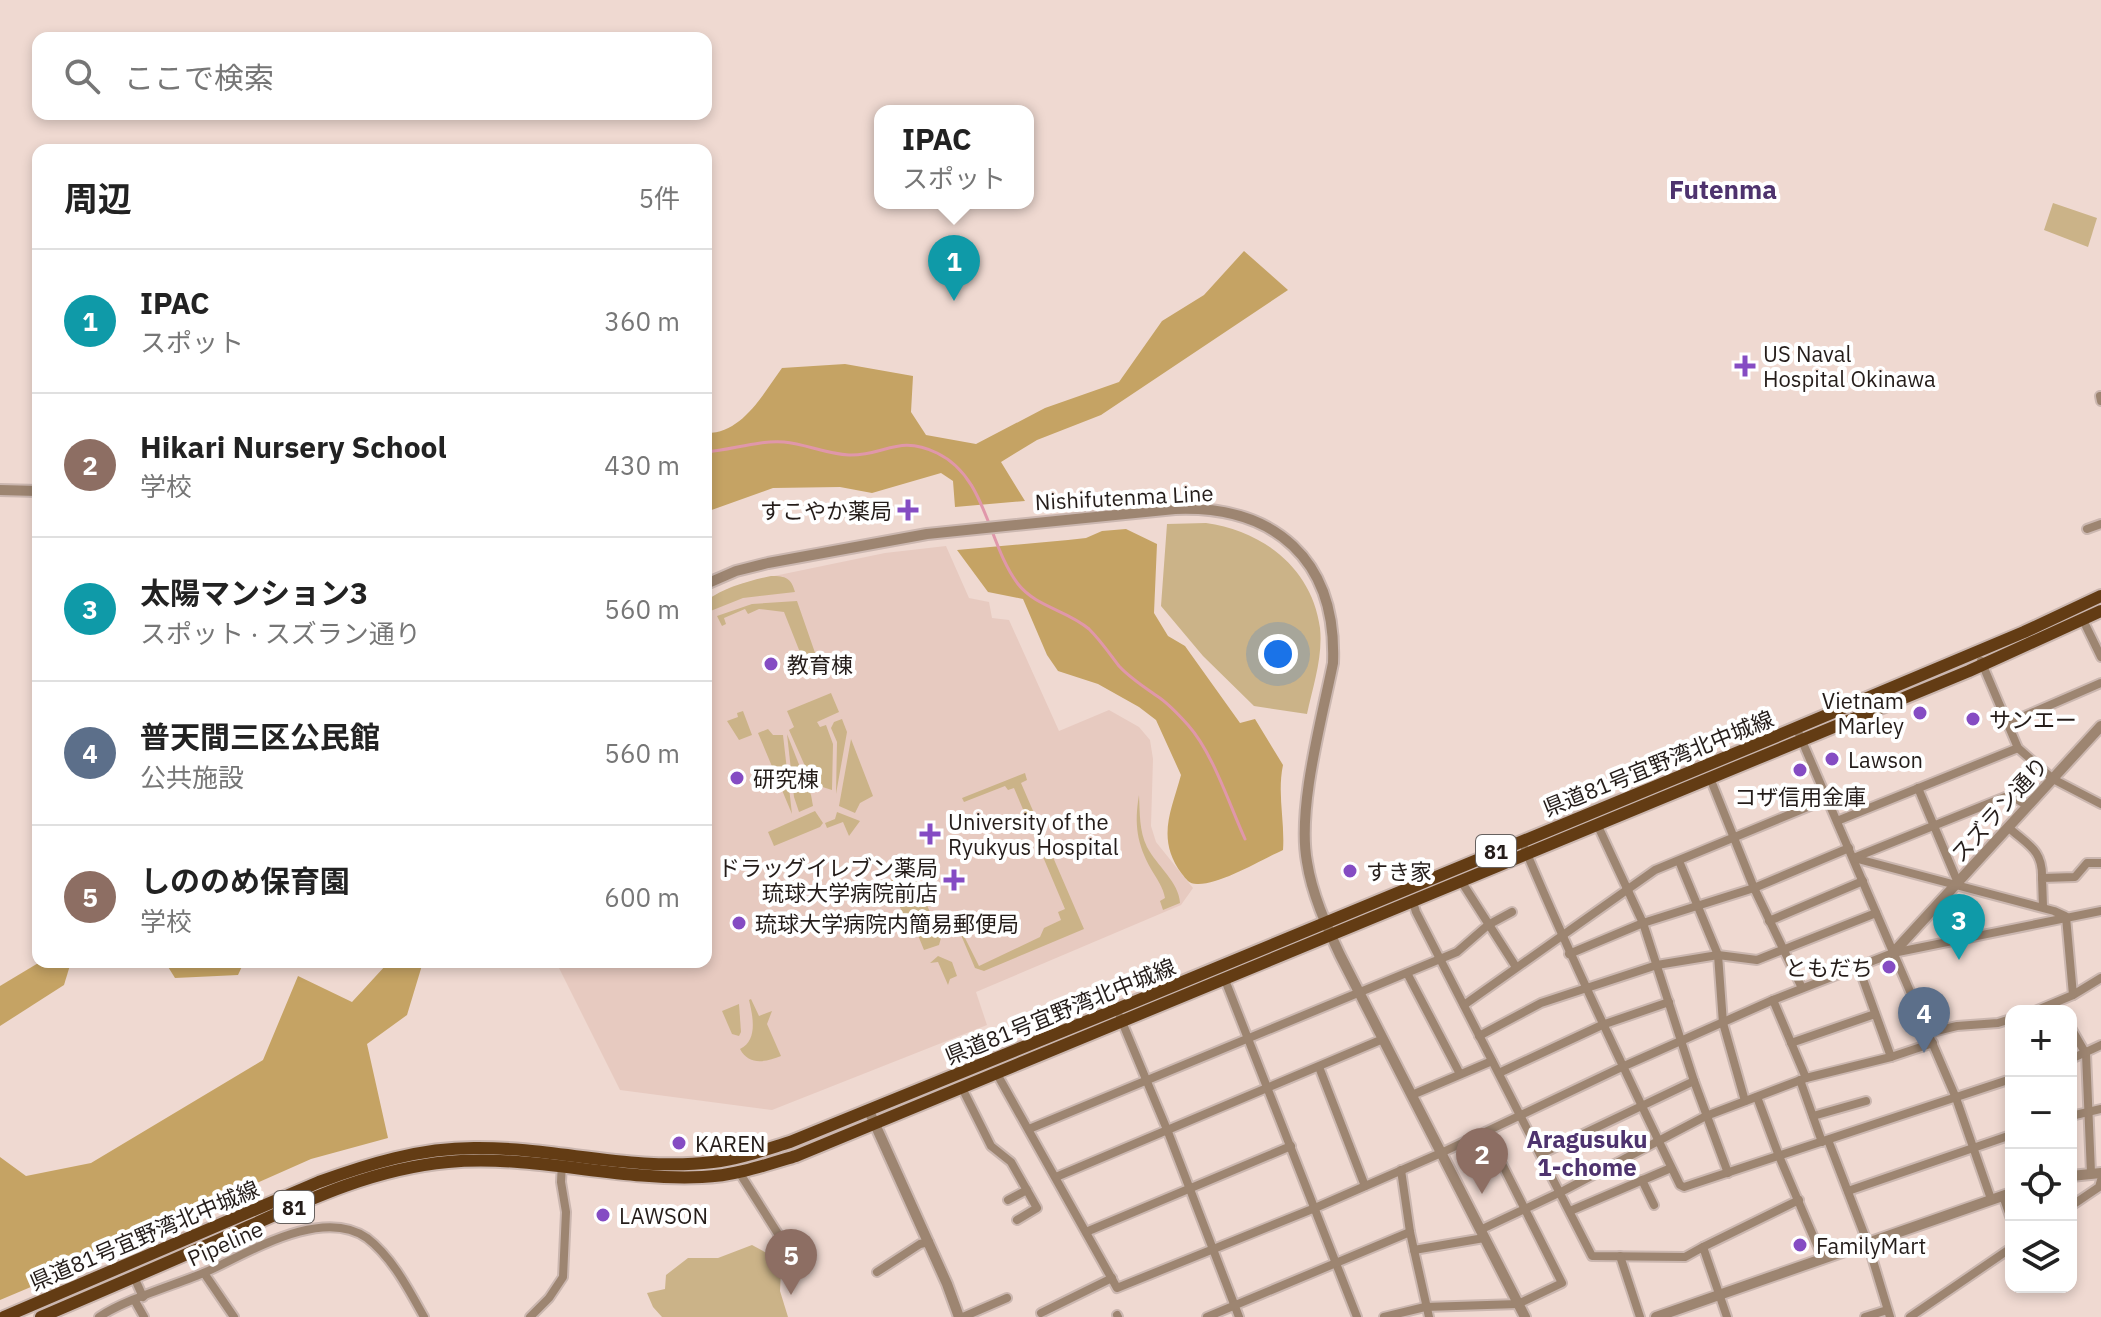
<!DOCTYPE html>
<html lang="ja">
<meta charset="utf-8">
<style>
body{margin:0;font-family:"IBM Plex Sans","Noto Sans JP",sans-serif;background:#f6f6f6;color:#222}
.controls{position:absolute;right:24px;bottom:24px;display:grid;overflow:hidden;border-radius:16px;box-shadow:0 4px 12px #0003}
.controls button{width:72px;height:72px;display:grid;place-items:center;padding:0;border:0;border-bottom:2px solid #e0e0e0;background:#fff;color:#222;font:40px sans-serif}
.you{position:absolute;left:1278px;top:654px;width:28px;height:28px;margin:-20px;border:6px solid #fff;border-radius:50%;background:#1a73e8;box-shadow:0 0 0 12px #1a73e833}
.badge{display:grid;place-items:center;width:52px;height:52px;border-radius:50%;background:#0f766e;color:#fff;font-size:26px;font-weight:700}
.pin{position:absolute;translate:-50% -66px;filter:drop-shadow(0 2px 4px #0008)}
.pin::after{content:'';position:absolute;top:42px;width:28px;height:24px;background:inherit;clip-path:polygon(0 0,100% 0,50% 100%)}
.popup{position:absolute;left:874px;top:105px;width:160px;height:104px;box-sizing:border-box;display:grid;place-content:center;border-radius:16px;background:#fff;filter:drop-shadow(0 2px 6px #0005);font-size:26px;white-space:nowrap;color:#767676}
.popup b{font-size:30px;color:#222}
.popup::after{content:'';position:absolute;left:50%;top:100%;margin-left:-16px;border:16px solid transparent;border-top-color:#fff}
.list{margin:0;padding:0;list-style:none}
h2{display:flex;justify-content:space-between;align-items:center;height:104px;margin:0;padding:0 32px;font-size:34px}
h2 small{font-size:26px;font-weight:400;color:#767676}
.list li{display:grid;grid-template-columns:52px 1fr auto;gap:24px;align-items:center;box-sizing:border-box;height:144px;padding:0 32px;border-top:2px solid #e0e0e0}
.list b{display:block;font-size:30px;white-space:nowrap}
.list p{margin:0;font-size:26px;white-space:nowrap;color:#767676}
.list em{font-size:26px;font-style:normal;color:#767676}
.icon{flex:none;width:44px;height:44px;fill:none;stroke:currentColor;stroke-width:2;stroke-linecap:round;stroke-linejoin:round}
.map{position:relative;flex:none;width:2101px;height:1317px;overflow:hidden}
.search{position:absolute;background:#fff;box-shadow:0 4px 12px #0003;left:32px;top:32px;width:680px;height:88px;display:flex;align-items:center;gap:20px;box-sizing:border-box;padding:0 28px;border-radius:16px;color:#767676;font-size:30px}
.panel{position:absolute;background:#fff;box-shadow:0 4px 12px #0003;left:32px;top:144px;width:680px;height:824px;border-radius:16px}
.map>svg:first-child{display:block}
.built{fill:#e7cac0}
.green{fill:#cbb388}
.forest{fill:#c5a364}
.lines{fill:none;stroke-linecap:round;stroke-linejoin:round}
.stream{stroke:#e097aa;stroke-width:3}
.minor-casing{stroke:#cbb7b0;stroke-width:12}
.tertiary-casing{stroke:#cbb7b0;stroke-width:14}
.primary-casing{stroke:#cbb7b0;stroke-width:16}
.minor{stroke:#9d8571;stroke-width:8}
.tertiary{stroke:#9d8571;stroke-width:10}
.primary{stroke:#633c14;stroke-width:12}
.poi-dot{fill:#854cc3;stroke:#fff;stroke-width:3}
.labels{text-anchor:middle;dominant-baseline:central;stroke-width:8;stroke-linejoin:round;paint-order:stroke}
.shield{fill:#fff;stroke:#66615f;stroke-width:2}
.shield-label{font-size:20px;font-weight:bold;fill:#251d1a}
.poi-label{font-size:22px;fill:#251d1a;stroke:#fff;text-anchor:start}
.street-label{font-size:22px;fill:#251d1a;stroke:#fff}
.neighbourhood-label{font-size:24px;font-weight:bold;fill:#4e336e;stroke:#fff}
.quarter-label{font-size:26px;font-weight:bold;fill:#4e336e;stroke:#fff}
</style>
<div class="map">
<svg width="2101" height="1317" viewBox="0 0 2101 1317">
<rect width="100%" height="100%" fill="#efd9d1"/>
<polygon class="built" points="946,546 969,598 989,602 992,618 1009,620 1059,731 1109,710 1139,727 1150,740 1153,759 1151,826 1156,842 1193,888 1181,905 976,992 987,1025 772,1110 620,1090 556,962 706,962 706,600 731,587 759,579 885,553"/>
<g class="green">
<polygon points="2053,203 2097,218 2088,247 2044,230"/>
<path d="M1206 523C1263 531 1312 568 1320 628 1323 657 1313 686 1307 714L1254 706 1203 656 1161 606 1167 524Z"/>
<path d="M771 576C786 576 791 578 795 592L743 598 708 612 706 601C725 587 749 581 771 576Z"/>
<polygon points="797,601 821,670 809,675 784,612 759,609 748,614 745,609 724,618 726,624 722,626 717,616 752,604"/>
<polygon points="831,693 839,712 817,722 820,727 826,725 833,744 832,790 813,784 789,730 794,727 787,711"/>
<polygon points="743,711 752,735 739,740 727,721 738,717 737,713"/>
<polygon points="842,719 847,732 836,794 837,742 831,728 834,722"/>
<polygon points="768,729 773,735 783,735 792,814 758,733"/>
<polygon points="787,734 811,795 813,806 799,812 794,797"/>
<polygon points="851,739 873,796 860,803 855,813 839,806"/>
<polygon points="1025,773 1027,780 1021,783 1084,929 984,971 975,968 961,935 963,934 979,966 1040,937 1044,928 1061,920 1058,912 1065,909 1014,788 1008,790 1005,786 964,802 962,798"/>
<path d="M1139 795C1140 814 1139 830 1147 847 1157 866 1179 882 1180 903L1163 910 1160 901 1165 898C1163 887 1157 879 1151 869 1137 844 1134 824 1139 795Z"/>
<polygon points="815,811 823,823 820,827 774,846 768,832"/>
<polygon points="837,812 860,821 849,836 843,822 827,828 825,823 835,819"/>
<polygon points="903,866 912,870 941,938 939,945 924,950 913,923 904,916 890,886 893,875"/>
<polygon points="938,956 952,962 957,976 950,979 948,985 938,962 930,963"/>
<path d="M751 999 759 1016 772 1011 767 1024 781 1056C766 1062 749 1066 740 1049 758 1040 753 1017 749 1000Z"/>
<polygon points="739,1004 741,1032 739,1036 732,1034 722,1011"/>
<polygon points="752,1245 772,1256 781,1271 780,1291 788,1317 662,1317 653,1307 647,1293 665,1289 666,1275 688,1258 718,1258"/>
</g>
<g class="forest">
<path d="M1244 251 1288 290 1101 415 1037 440 1001 462 1025 501 955 507 953 481 941 473 872 493 840 487 773 488 706 512V433C742 434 763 394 782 368L845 364 913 376 911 412 926 435 976 444 1045 408 1119 382 1162 321 1204 295Z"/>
<path d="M1126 529 1157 544 1154 613 1168 636 1185 646 1240 723 1255 719 1283 765C1277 794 1285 821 1283 850 1261 860 1220 885 1197 884 1189 884 1186 879 1182 874 1156 839 1171 812 1181 775L1156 720 1139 707 1098 684 1058 671 1047 655 1023 599 988 592 957 550 1068 540 1086 538 1102 531Z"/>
<polygon points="40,962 71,962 64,985 0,1026 0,986"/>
<polygon points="165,962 244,962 238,975 175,978"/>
<polygon points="395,962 423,962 407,1015 367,1044 388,1138 311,1159 128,1240 83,1265 0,1300 0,1157 26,1176 91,1163 263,1060 298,976 352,1002 386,965"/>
</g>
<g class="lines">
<path class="stream" d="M706 452C732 450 758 440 784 442 806 444 826 454 849 455 885 456 898 434 937 453 987 477 987 543 1018 584 1036 607 1067 610 1089 629 1101 641 1109 653 1119 666 1130 678 1144 687 1157 696 1168 703 1179 715 1188 725 1213 753 1229 804 1245 839"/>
<g class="minor-casing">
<g id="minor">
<polyline points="2100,396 2101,401"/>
<polyline points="2087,529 2101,524"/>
<polyline points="2083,620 2101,657"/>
<polyline points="1981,661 2018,748 2053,779 2101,804"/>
<polyline points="2006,724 2101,683"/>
<polyline points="1796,727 1956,1098 1991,1199"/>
<polyline points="1710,778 1754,888 1802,988"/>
<polyline points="1918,788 1958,883"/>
<polyline points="1837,821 2018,748"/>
<polyline points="1597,824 1643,923 1694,1081 1728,1173"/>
<path d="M2009 828C2028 845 2043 850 2042 878"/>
<path d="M1525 849C1573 963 1626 1074 1680 1185L1684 1187 2011 1079"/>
<polyline points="1856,857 2010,795 2028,806"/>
<polyline points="1854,858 2054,911 2065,916"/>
<polyline points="1679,861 1718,955 1723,1023 1745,1101"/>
<polyline points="1461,881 1516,967"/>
<polyline points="1413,902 1416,912 1592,1256 1685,1257 1703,1247 1727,1317"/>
<polyline points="2043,907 2042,878 2075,877 2087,863 2101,863"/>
<polyline points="1769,921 1863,881"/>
<polyline points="1569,954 1643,923 1754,888 1849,848"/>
<polyline points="1859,968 1891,1057"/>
<polyline points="1407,973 1460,1074"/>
<polyline points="1225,980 1357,1317"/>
<polyline points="2073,995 2101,978"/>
<polyline points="1773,1000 1806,1078"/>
<polyline points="1464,1005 1655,870 1827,799"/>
<polyline points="2035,1011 2073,995 2066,917"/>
<polyline points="1120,1017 1168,1132 1239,1317"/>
<polyline points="2071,1028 2086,1054 2091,1173"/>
<polyline points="1928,1033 1957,1026 1998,1023 2011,1019"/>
<polyline points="1479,1036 1541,1003 1657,965 1718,955 1757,960 1876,913"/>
<polyline points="1791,1043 1875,1014"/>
<polyline points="2071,1059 2101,1045"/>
<polyline points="1319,1067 1365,1186"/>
<polyline points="1499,1073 1602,1025 1669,1002"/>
<polyline points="997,1074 1117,1288 1315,1208 1441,1153 1622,1067 1773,1000 1893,953 2101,911"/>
<polyline points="1800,1080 1822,1142"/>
<polyline points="962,1088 991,1146 1011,1162 1037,1208 1017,1220"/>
<polyline points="1412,1095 1492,1061"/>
<polyline points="1757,1097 1779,1156 1823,1259"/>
<polyline points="1813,1116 1866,1101"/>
<polyline points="2071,1116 2101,1109"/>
<polyline points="1029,1129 1457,952 1488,925 1512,912"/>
<polyline points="1828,1140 1868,1244 1890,1317"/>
<polyline points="1541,1154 1694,1081"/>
<polyline points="1401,1170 1410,1232 1429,1317"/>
<polyline points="739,1172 787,1248"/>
<polyline points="1056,1177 1383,1039"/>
<polyline points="1642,1180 1654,1205"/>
<polyline points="1848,1191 2011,1135"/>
<polyline points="2003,1196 2011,1219"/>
<polyline points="1008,1200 1027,1190"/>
<polyline points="2071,1206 2099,1187 2101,1180"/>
<polyline points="1570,1211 1671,1168"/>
<polyline points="1480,1230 1561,1192 1706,1116 1806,1078 1891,1057 1933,1043"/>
<polyline points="1086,1232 1291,1146"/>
<polyline points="1703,1247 1799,1200"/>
<polyline points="1414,1250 1484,1238"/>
<polyline points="1620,1256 1640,1317"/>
<polyline points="877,1272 920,1244 929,1242"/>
<polyline points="204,1273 234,1317"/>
<polyline points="134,1277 143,1297"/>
<polyline points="135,1301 144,1317"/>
<polyline points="1041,1313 1112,1278"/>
<polyline points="1117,1315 1118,1317"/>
<path d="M99 1317C126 1299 175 1285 206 1272 248 1253 322 1206 367 1238 392 1257 409 1290 424 1317"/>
<polyline points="530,1317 549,1298 563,1277 566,1212 561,1182 562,1162"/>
<polyline points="963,1317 1007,1298"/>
<polyline points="1207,1317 1410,1232"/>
<polyline points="1384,1317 1425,1307 1518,1304 1562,1283 1486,1132"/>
<polyline points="1865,1317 1887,1310"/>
<polyline points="1910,1317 2011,1248"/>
</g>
</g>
<g class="tertiary-casing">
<g id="tertiary">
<polyline points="0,490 38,491"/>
<path d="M706 584 736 571 768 563 927 534 1175 509C1275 505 1337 560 1333 663 1322 718 1297 809 1307 862 1312 894 1326 925 1340 955L1525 1317"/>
<polyline points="1893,953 2101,726"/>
<polyline points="869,1111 947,1284 959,1317"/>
<polyline points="2071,1176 2101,1173"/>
<polyline points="1656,1317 2011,1193"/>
</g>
</g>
<g class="primary-casing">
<g id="primary">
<path d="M4 1317 319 1182C368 1164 420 1148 474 1148 554 1147 632 1172 713 1162 739 1159 764 1150 790 1142L1117 1009 1765 741 2024 632 2101 596"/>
<path d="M41 1317C104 1290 167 1263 230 1235 301 1203 370 1169 448 1162 532 1154 617 1181 702 1177 734 1176 766 1165 796 1156L1969 671 2101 611"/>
</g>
</g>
<use href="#minor" class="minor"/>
<use href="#tertiary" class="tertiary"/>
<use href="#primary" class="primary"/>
</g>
<g class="poi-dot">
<path d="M1741 354h8v8h8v8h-8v8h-8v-8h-8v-8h8z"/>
<path d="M904 498h8v8h8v8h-8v8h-8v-8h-8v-8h8z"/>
<circle cx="771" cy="664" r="8"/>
<circle cx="1920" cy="713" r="8"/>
<circle cx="1973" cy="719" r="8"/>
<circle cx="1832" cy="759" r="8"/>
<circle cx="1800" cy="770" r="8"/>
<circle cx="737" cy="778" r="8"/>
<path d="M926 822h8v8h8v8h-8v8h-8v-8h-8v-8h8z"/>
<circle cx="1350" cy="871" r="8"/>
<path d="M950 868h8v8h8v8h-8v8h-8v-8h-8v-8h8z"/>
<circle cx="739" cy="923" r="8"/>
<circle cx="1889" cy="967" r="8"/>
<circle cx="679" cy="1143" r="8"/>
<circle cx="603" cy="1215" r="8"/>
<circle cx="1800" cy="1245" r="8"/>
</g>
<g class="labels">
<g class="shield">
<rect x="1476" y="835" width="40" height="32" rx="6"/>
<rect x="274" y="1191" width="40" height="32" rx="6"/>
</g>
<g class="shield-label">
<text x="1496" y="851">81</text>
<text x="294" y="1207">81</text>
</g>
<g class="poi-label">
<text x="1763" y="353">US Naval<tspan x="1763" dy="25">Hospital Okinawa</tspan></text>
<text x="892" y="510" text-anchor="end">すこやか薬局</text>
<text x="787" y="664">教育棟</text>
<text x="1904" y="700" text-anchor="end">Vietnam<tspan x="1904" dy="25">Marley</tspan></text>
<text x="1989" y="719">サンエー</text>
<text x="1848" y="759">Lawson</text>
<text x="753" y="778">研究棟</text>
<text x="1800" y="796" text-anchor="middle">コザ信用金庫</text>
<text x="948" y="821">University of the<tspan x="948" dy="25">Ryukyus Hospital</tspan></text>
<text x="938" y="867" text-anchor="end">ドラッグイレブン薬局<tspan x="938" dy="25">琉球大学病院前店</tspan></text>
<text x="1366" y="871">すき家</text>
<text x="755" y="923">琉球大学病院内簡易郵便局</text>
<text x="1873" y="967" text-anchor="end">ともだち</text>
<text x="695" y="1143">KAREN</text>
<text x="619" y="1215">LAWSON</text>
<text x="1816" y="1245">FamilyMart</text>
</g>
<g class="street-label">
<text transform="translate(1124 497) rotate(-3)">Nishifutenma Line</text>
<text transform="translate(1658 763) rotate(-22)">県道81号宜野湾北中城線</text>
<text transform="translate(1999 809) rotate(-48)">スズラン通り</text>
<text transform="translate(1060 1011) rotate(-22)">県道81号宜野湾北中城線</text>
<text transform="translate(144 1235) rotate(-23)">県道81号宜野湾北中城線</text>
<text transform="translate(225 1243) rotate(-24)">Pipeline</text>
</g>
<g class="neighbourhood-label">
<text x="1587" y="1139">Aragusuku<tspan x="1587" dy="28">1-chome</tspan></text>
</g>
<g class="quarter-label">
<text x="1723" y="189">Futenma</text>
</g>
</g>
</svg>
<div class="controls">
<button>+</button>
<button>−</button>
<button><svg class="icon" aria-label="locate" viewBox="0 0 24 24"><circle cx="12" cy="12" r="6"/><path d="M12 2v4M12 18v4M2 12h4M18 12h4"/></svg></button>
<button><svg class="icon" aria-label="layers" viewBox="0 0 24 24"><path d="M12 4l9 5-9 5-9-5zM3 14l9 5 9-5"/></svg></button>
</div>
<div class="you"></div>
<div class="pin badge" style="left:954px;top:301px;background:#0f9aa8">1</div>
<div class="popup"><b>IPAC</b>スポット</div>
<div class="pin badge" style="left:1482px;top:1194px;background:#8d6e63">2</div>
<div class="pin badge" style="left:1959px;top:960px;background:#0f9aa8">3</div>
<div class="pin badge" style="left:1924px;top:1053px;background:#5c6f8a">4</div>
<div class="pin badge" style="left:791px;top:1295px;background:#8d6e63">5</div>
<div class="search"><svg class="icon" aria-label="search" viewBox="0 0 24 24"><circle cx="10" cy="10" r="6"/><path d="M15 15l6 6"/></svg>ここで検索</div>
<section class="panel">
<h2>周辺<small>5件</small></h2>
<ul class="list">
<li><span class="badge" style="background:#0f9aa8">1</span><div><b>IPAC</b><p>スポット</p></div><em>360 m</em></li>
<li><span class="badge" style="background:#8d6e63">2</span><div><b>Hikari Nursery School</b><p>学校</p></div><em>430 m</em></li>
<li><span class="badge" style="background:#0f9aa8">3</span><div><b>太陽マンション3</b><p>スポット · スズラン通り</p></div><em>560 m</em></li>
<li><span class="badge" style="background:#5c6f8a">4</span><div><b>普天間三区公民館</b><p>公共施設</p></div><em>560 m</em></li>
<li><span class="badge" style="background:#8d6e63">5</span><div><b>しののめ保育園</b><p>学校</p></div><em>600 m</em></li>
</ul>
</section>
</div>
